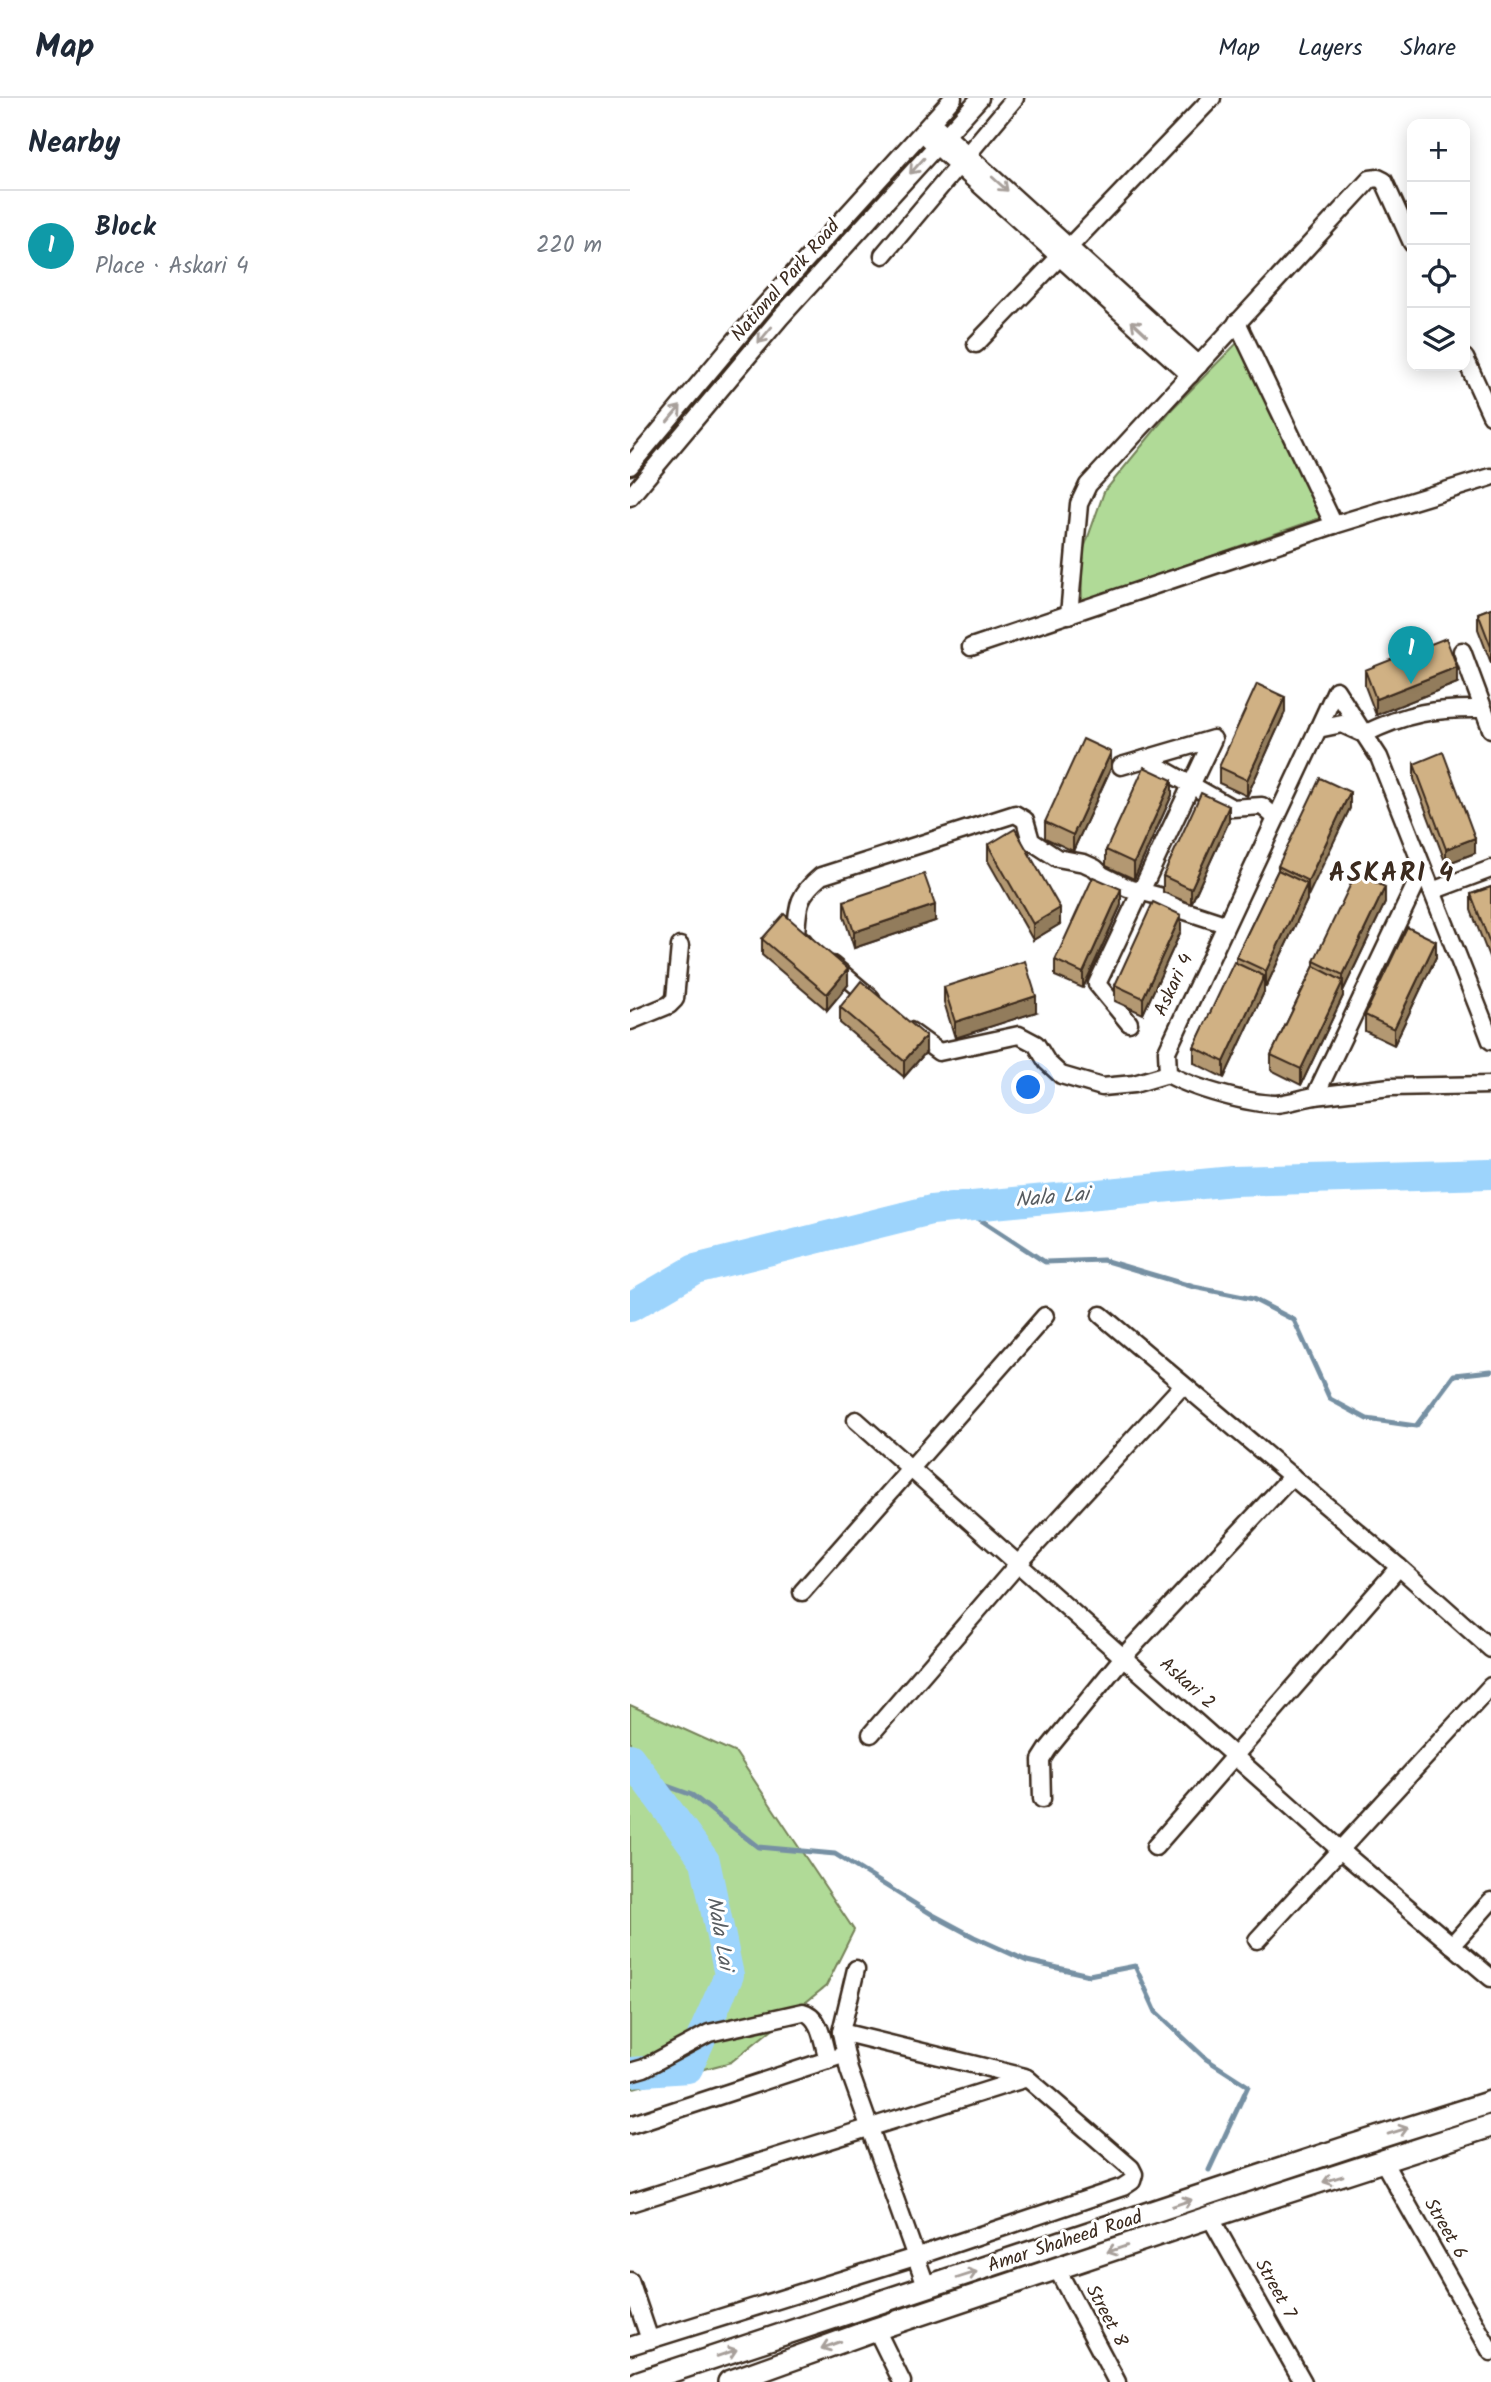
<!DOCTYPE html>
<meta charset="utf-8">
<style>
body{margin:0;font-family:Kalam,sans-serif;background:#f2f2f3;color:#1f2937}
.controls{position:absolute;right:21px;top:21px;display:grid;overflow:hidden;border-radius:14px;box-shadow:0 4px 18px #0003}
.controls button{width:63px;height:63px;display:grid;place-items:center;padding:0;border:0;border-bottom:2px solid #e0e1e3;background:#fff;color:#1f2937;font:35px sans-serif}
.you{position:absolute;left:399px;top:990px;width:24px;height:24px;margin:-18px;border:5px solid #fff;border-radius:50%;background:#1a73e8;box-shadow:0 0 0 10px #1a73e833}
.badge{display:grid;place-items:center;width:46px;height:46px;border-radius:50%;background:#0b8043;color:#fff;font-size:23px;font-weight:700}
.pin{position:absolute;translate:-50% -58px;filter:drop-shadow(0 2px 4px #0008)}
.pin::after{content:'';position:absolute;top:37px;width:24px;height:21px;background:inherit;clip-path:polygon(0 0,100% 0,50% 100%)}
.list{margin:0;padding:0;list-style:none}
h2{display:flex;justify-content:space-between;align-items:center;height:91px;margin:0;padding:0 28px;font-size:30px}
h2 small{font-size:23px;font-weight:400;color:#747a83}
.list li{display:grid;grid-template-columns:46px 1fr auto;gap:21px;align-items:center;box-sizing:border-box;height:112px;padding:0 28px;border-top:2px solid #e0e1e3}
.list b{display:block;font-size:26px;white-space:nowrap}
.list p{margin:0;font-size:23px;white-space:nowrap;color:#747a83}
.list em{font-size:23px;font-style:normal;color:#747a83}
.icon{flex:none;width:38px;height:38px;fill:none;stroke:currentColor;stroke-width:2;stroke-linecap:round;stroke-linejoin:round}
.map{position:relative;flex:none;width:861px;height:2284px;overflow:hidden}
header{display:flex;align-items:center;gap:42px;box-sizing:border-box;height:98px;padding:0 35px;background:#fff;border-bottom:2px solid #e0e1e3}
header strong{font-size:33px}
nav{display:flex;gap:38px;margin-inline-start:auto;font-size:24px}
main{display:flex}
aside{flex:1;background:#fff}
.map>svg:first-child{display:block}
.green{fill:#b0da97;stroke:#76825a;stroke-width:2}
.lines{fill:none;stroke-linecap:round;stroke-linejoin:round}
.stream{stroke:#7690a3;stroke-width:5}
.river{stroke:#9dd4fc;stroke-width:30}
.minor-casing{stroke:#3b2a1e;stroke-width:21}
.major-casing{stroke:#3b2a1e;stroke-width:26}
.minor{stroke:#fff;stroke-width:16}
.major{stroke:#fff;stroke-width:21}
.wall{fill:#b39872;stroke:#3b2a1e;stroke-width:2}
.shaded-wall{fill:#927c5c;stroke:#3b2a1e;stroke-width:2}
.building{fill:#d0b184;stroke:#3b2a1e;stroke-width:2}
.oneway{stroke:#a79f9a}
.labels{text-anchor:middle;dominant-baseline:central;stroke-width:6;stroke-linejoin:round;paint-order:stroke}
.street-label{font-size:19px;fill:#3b2a1e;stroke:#fff}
.water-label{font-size:21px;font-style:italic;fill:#585d61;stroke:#fff}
.district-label{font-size:26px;font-weight:bold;letter-spacing:2px;fill:#3b2a1e;stroke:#fff}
</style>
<header>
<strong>Map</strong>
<nav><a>Map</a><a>Layers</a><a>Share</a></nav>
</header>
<main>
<aside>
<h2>Nearby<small></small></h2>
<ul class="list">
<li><span class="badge" style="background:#0f9aa8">1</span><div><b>Block</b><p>Place · Askari 4</p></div><em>220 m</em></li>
</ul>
</aside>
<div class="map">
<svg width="861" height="2284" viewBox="0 0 861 2284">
<rect width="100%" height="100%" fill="#fff"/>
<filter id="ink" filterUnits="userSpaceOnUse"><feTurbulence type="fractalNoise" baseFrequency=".0143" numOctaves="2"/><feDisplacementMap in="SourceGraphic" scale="14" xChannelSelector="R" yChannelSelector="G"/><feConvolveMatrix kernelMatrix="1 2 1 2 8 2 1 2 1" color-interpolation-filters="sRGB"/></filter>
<g filter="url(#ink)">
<g class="green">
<polygon points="611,241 690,420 452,503 451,459 474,394 542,311"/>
<polygon points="0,1607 106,1655 224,1832 196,1888 101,1964 0,1991"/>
</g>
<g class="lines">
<g class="stream">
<polyline points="331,1109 415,1164 473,1162 564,1189 623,1201 664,1222 700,1301 737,1321 786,1328 824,1277 861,1273"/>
<polyline points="15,1680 62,1697 128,1749 205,1756 303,1817 344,1839 397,1863 459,1877 505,1868 526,1914 576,1961 618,1988 579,2072"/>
</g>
<g class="river">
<polyline points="0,1209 65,1171 301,1112 603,1083 861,1076"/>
<polyline points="0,1660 75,1763 99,1877 58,1970 0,1974"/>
</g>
<g class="minor-casing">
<g id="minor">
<polyline points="308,30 569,267"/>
<polyline points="299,41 560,277"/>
<polyline points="253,157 385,0"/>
<polyline points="607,224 704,427"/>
<polyline points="346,246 582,0"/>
<polyline points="835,260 861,317"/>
<polyline points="0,368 135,207 323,0"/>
<polyline points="0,399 150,220 350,0"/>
<polyline points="439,517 449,406 458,387 740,81 748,80 754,83 782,145"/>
<polyline points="341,549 704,427 861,379"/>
<polyline points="832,553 861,631"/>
<path d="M688 631 706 592 734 636C777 615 805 610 853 611"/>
<polyline points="515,661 602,710 632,708 646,720"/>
<polyline points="491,668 583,641 467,886 499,925"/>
<path d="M793 771 685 998C673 1000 659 1005 646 1006 619 1006 562 990 538 976L537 953 688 631 712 626 734 636 749 659 853 922 861 943"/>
<polyline points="802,793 861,771"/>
<path d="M174 844 166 837C168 807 167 798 191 778L385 716 395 722 401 743 427 760 454 765 465 770 472 777 498 790 532 799 546 810 595 826"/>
<polyline points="202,867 241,900"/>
<polyline points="0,923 39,907 45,901 50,848"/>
<polyline points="280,933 309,954 389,937 406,946 417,964 431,977 472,989 504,986 538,976"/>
<polyline points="685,998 760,989 861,987"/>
<polyline points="471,1217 769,1469 861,1551"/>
<polyline points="226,1322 709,1751 861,1880"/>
<polyline points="172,1494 415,1218"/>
<polyline points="241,1636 388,1466 553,1287"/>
<polyline points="412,1701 411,1662 418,1651 494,1558 662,1378"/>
<polyline points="525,1749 769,1469"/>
<polyline points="627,1842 861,1588"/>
<polyline points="822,1847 861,1803"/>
<polyline points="226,1871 211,1934 219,1972 297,2190"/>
<polyline points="211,1934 395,1979"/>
<path d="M0 1974 14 1970 79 1935 173 1914C191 1918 193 1946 198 1962"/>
<polyline points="0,2027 207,1959"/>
<polyline points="754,2065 861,2254"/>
<polyline points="0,2105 397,1980 501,2070 504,2076 502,2083 493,2089 285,2159 0,2248"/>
<polyline points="580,2119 673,2284"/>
<polyline points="427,2171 487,2284"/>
<polyline points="0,2183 20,2242"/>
<polyline points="246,2231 272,2284"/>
</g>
</g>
<g class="major-casing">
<g id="major">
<polyline points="9,2284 721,2048 861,2004"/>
<polyline points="99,2284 246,2231 580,2119 861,2028"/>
</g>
</g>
<use href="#minor" class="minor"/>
<use href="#major" class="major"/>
</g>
<g class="wall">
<polygon points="861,510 861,565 848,531 848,515"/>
<polygon points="735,572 827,585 746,617 735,588"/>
<polygon points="655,614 617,698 589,685 589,669"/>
<polygon points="784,666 845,755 816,766 784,681"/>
<polygon points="481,670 443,753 415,740 415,724"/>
<polygon points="542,697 504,781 476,768 476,752"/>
<polygon points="720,710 677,798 677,802 636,889 634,888 634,894 594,980 564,965 564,949 606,865 606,859 648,772 648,768"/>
<polygon points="599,723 561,806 533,794 533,778"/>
<polygon points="358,747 430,826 403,842 358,763"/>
<polygon points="861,789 861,864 841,812 841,796"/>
<polygon points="214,803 305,823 224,850 214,818"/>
<polygon points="755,805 713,893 713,898 671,987 641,972 641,957 684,868 684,863"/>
<polygon points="491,807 453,890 425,878 425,862"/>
<polygon points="551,833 513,916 485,903 485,887"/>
<polygon points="132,841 218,887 197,912 132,857"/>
<polygon points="806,859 764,947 735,933 735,917"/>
<polygon points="314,889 406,914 325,940 314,904"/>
<polygon points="210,909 296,954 274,979 210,925"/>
</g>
<g class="shaded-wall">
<polygon points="827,569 827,585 746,617 746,601"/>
<polygon points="655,599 655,614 617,698 617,682"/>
<polygon points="481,654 481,670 443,753 443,737"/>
<polygon points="542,682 542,697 504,781 504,765"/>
<polygon points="720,694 720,710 678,798 678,783"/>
<polygon points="599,708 599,723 561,806 561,791"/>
<polygon points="845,740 845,755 816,766 816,751"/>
<polygon points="677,786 677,802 636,889 636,873"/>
<polygon points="755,789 755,805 713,893 713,877"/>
<polygon points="491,791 491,807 453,890 453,875"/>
<polygon points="305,807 305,823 224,850 224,834"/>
<polygon points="430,810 430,826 403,842 403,826"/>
<polygon points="551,817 551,833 513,916 513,900"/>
<polygon points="806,843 806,859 764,947 764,931"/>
<polygon points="218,871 218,887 197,912 197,896"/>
<polygon points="634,878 634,894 594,980 594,964"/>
<polygon points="713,883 713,898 671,987 671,971"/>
<polygon points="406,898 406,914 325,940 325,924"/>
<polygon points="296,938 296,954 274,979 274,963"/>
</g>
<g class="building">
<polygon points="861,510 861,549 848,515"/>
<polygon points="816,540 827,569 746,601 735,572"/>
<polygon points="627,586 655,599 617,682 589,669"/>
<polygon points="453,641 481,654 443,737 415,724"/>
<polygon points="813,654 845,740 816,751 784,666"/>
<polygon points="514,669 542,682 504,765 476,752"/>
<polygon points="690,680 720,694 678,783 648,768"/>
<polygon points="571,695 599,708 561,791 533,778"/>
<polygon points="385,731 430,810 403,826 358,747"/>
<polygon points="648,772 677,786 636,873 606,859"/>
<polygon points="726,775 755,789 713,877 684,863"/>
<polygon points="294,776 305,807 224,834 214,803"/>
<polygon points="463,779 491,791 453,875 425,862"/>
<polygon points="861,789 861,848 841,796"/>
<polygon points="523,804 551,817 513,900 485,887"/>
<polygon points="154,816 218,871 197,896 132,841"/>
<polygon points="777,829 806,843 764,931 735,917"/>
<polygon points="395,863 406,898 325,924 314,889"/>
<polygon points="604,864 634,878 594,964 564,949"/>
<polygon points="684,868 713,883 671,971 641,957"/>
<polygon points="231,883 296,938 274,963 210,909"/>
</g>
<defs><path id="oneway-shaft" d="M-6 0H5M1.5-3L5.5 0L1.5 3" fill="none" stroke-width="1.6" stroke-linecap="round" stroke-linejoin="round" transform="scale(1.75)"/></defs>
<g class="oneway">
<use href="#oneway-shaft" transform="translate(287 68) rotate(132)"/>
<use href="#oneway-shaft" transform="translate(370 86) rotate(42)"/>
<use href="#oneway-shaft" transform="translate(509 230) rotate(-137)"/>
<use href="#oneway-shaft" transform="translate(135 237) rotate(130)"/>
<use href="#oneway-shaft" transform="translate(44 316) rotate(-50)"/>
<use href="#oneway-shaft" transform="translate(768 2033) rotate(-17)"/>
<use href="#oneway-shaft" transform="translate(703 2081) rotate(163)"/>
<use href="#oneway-shaft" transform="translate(552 2105) rotate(-19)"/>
<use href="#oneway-shaft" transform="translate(487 2151) rotate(161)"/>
<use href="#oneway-shaft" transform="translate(337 2177) rotate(-18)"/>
<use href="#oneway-shaft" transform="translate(201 2247) rotate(160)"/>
<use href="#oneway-shaft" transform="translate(97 2255) rotate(-19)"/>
</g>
</g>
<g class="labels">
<g class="street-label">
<text transform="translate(156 183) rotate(-49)">National Park Road</text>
<text transform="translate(544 887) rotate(-65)">Askari 4</text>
<text transform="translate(557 1586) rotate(42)">Askari 2</text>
<text transform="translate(815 2131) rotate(60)">Street 6</text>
<text transform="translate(435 2144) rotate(-18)">Amar Shaheed Road</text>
<text transform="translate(645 2191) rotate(61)">Street 7</text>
<text transform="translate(476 2218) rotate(62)">Street 8</text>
</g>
<g class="water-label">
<text transform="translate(422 1100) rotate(-5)">Nala Lai</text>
<text transform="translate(89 1835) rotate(80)">Nala Lai</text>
</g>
<g class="district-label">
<text x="762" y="776">ASKARI 4</text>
</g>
</g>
</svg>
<div class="controls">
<button>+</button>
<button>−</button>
<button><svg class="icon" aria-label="locate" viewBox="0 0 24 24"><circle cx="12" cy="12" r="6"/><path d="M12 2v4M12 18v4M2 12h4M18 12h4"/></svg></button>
<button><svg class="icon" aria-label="layers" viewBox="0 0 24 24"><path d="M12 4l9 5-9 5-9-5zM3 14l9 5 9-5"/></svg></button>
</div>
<div class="you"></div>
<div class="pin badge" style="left:781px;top:586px;background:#0f9aa8">1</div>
</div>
</main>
